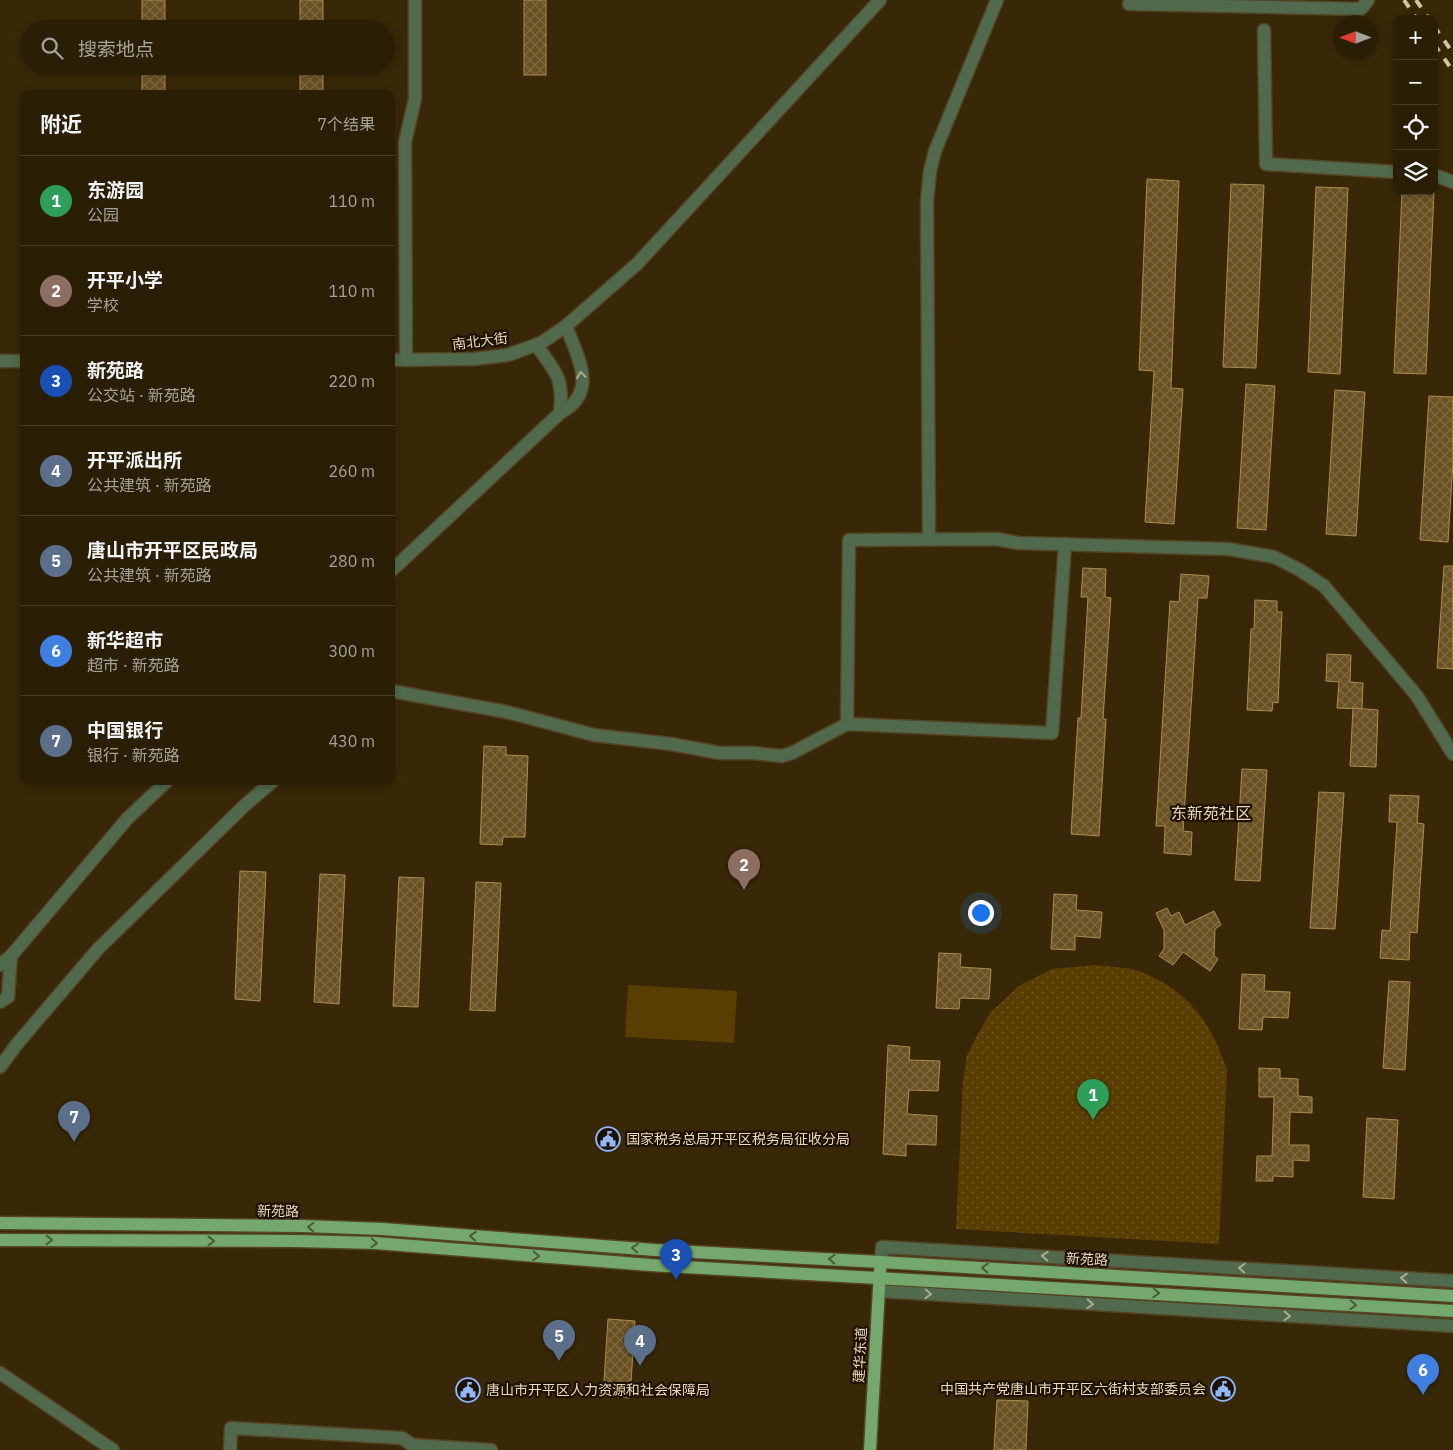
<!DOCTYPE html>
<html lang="zh">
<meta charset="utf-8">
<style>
body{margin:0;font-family:"IBM Plex Sans","Noto Sans SC",sans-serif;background:#32270f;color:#f1f3f6}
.controls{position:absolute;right:15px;top:15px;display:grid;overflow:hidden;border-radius:10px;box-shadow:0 2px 8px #0003}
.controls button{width:45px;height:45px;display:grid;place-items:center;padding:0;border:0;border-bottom:1px solid #463c27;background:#2a1e05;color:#f1f3f6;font:25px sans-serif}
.compass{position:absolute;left:1333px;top:15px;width:45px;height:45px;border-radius:50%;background:#2a1e05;box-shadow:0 2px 8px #0003;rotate:270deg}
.you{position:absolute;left:980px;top:912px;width:18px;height:18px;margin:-12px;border:4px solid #fff;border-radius:50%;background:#1a73e8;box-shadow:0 0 0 8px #1a73e833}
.badge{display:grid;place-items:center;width:32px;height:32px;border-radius:50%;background:#bca0f2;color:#fff;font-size:16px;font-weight:700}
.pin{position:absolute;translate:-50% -41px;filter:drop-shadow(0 1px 2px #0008)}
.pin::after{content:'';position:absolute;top:26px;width:18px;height:15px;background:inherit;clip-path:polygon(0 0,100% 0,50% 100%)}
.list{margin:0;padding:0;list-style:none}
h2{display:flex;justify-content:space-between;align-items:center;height:65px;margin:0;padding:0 20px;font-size:21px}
h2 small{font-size:16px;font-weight:400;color:#a5a29a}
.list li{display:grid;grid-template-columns:32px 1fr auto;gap:15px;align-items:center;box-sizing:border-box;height:90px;padding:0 20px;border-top:1px solid #463c27}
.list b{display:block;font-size:19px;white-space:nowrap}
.list p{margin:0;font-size:16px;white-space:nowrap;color:#a5a29a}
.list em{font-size:16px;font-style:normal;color:#a5a29a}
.icon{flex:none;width:28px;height:28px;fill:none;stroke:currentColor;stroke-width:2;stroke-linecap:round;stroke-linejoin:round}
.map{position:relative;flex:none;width:1453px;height:1450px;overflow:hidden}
.search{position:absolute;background:#2a1e05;box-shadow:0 2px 8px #0003;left:20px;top:20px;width:375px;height:55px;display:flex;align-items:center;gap:12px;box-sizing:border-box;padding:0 18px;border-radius:28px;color:#a5a29a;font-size:19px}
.panel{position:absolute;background:#2a1e05;box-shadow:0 2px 8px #0003;left:20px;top:90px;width:375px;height:695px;border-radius:10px}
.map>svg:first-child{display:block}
.grass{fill:url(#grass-dots)}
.pitch{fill:#583e02}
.building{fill:url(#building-cross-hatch);stroke:#ac8c51}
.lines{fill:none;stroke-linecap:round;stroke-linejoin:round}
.minor-casing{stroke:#544424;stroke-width:15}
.major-casing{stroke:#544424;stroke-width:15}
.minor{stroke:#516a4d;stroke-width:12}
.major{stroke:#74a86d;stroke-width:12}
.rail{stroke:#d3c2a4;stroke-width:4;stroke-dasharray:9 9;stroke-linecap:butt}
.oneway{stroke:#adad8f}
.oneway2{stroke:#485c36}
.labels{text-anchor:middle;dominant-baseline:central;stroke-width:4.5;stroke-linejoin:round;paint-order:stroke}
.street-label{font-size:14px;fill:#ead9bb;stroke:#1d1100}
.poi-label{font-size:14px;fill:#ead9bb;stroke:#1d1100;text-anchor:start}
.quarter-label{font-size:16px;fill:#ead9bb;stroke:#1d1100}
</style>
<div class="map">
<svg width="1453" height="1450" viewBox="0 0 1453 1450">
<defs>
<pattern id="grass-dots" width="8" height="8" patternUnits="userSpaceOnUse" patternTransform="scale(1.25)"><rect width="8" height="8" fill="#583e02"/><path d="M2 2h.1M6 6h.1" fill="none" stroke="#705925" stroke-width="1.8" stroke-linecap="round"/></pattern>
<pattern id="building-cross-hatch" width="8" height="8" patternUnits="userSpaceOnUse" patternTransform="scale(1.25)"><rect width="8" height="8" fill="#695122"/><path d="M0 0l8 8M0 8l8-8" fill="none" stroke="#7f6940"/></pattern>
</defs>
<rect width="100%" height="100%" fill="#382807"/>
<path class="grass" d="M1095 965C1110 967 1128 967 1141 972 1188 990 1212 1024 1227 1070L1219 1244 956 1229 963 1081 967 1055 979 1032 991 1012 1019 986 1052 969Z"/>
<polygon class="pitch" points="628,985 737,991 734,1043 625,1037"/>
<g class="building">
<rect x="142" y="0" width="23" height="29"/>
<rect x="300" y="0" width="23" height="29"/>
<rect x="524" y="0" width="22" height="75"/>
<rect x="142" y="66" width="23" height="28"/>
<rect x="300" y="66" width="23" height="28"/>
<polygon points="1147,179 1179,181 1171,388 1183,389 1174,524 1145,522 1154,371 1139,370"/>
<polygon points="1231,184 1264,185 1256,368 1223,367"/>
<polygon points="1316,187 1348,188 1340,374 1308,372"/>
<polygon points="1402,191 1434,191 1426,374 1394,373"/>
<polygon points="1246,384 1275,386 1266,530 1237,528"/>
<polygon points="1335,390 1365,392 1356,536 1326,534"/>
<polygon points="1429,396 1453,397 1453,461 1448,542 1420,540"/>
<polygon points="1444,566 1453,566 1453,669 1437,668"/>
<polygon points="1083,568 1106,569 1105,597 1111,598 1103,719 1106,719 1099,836 1071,834 1078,718 1081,718 1088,597 1081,597"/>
<polygon points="1181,574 1209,576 1207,598 1198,598 1191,708 1183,831 1192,832 1191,855 1164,853 1165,826 1156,826 1170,601 1179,602"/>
<polygon points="1255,600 1277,601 1277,612 1282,612 1278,703 1273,702 1272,711 1247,710 1251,629 1254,629"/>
<polygon points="1327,654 1351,655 1350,682 1363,683 1362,709 1337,708 1339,682 1326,681"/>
<polygon points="1353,708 1378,710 1376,767 1350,766"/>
<polygon points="484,746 506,747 506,755 528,756 525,837 503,837 502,845 480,844"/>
<polygon points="1242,769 1267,770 1260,881 1235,880"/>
<polygon points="1319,792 1344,793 1335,929 1310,928"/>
<polygon points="1390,795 1419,796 1417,823 1424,824 1417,933 1410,932 1409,960 1380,958 1382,930 1390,931 1397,822 1389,822"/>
<polygon points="240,871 266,872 260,1001 235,999"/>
<polygon points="320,874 345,875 339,1004 314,1002"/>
<polygon points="399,877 424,878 418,1007 393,1006"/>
<polygon points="476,882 501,883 495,1011 470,1010"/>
<polygon points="1054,894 1077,895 1076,910 1102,912 1100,938 1075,936 1075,950 1051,949"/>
<polygon points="1167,908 1171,916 1179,912 1185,925 1214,911 1221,925 1215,929 1214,956 1218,959 1210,971 1183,952 1173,965 1159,956 1164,949 1164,930 1156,913"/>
<polygon points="939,953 961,954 960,967 991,969 989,999 960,998 959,1009 936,1008"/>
<polygon points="1242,974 1265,975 1264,991 1290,992 1288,1018 1263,1017 1262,1030 1239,1029"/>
<polygon points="1389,981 1410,982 1405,1070 1383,1068"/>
<polygon points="888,1045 910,1047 909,1060 940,1061 938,1091 909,1090 907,1114 937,1116 936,1145 906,1144 906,1156 883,1154"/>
<polygon points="1259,1068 1280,1069 1280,1078 1298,1079 1298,1096 1312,1097 1312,1113 1290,1112 1289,1145 1309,1145 1309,1161 1293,1160 1293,1177 1273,1176 1273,1181 1256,1181 1257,1156 1272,1156 1274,1097 1259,1097"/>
<polygon points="1367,1118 1398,1120 1394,1199 1363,1197"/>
<polygon points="608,1319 635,1321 630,1398 603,1396"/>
<polygon points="997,1400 1028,1401 1026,1450 994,1450"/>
</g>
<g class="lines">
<g class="minor-casing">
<g id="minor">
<polyline points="1129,4 1361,9 1368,0"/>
<polyline points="1264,30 1266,164 1397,172"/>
<polyline points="1434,175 1453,182"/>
<path d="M536 345C556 372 564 378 560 413"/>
<polyline points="391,360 474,359 508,355 541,343 566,326 637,264 880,0"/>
<polyline points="406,360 405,142 415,99 415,0"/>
<polyline points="0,361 24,361"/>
<polyline points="929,539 927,201 930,171 935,151 997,0"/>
<path d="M391 571 560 413C599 393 578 358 566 326"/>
<polyline points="391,691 507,712 594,735 671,744 720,753 753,753 782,756 792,753 847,724 1052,733 1065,544"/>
<polyline points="847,724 849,540 996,539 1019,543 1228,549 1274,557 1300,570 1324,586 1417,696 1453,754"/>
<polyline points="0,965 11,956 127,819 167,781"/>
<polyline points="0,1002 8,997 11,956"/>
<polyline points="0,1067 17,1044 98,949 245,805 273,781"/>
<polyline points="881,1262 882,1247 1453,1281"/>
<polyline points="879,1291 1453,1326"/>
<polyline points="0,1373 113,1450"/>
<polyline points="230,1450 231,1428 402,1438 412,1445 491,1450"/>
</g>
</g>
<g class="major-casing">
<g id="major">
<polyline points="0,1223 303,1226 383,1229 655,1250 881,1262 1453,1296"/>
<polyline points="0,1240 297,1241 375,1243 650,1265 1453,1311"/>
<polyline points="870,1450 880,1270"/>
</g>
</g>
<use href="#minor" class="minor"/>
<use href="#major" class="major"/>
<g class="rail">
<polyline points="1404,0 1417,19"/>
<polyline points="1416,0 1429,19"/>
<polyline points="1434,26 1453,53"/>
<polyline points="1434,44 1453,71"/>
</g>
</g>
<defs><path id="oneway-chevron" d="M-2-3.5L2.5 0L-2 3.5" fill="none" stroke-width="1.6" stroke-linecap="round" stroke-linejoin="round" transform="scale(1.25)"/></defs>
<g class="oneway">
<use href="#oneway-chevron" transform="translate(581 375) rotate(-98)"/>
<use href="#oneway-chevron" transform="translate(1045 1256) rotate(-177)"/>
<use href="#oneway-chevron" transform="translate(1242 1268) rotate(-177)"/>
<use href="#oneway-chevron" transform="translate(1404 1278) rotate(-177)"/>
<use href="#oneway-chevron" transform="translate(928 1294) rotate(3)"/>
<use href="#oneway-chevron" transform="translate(1090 1304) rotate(3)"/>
<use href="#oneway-chevron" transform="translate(1287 1316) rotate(3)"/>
</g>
<g class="oneway2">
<use href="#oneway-chevron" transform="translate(311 1227) rotate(-178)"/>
<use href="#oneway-chevron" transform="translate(473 1236) rotate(-176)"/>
<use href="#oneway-chevron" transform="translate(49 1240)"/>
<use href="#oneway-chevron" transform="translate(211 1241)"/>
<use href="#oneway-chevron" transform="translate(374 1243) rotate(3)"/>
<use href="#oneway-chevron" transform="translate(635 1248) rotate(-176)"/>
<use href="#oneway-chevron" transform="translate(536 1256) rotate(4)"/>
<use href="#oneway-chevron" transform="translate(832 1259) rotate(-177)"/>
<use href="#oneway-chevron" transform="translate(985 1268) rotate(-177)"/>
<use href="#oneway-chevron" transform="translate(1156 1293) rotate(3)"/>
<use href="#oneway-chevron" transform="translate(1353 1305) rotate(3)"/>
</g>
<defs>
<g id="civic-ring" transform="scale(1.25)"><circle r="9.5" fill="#1d1100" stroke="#91b8fd" stroke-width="1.5"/><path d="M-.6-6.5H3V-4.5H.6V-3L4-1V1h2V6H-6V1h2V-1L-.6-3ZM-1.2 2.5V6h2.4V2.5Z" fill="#91b8fd"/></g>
</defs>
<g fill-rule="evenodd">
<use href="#civic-ring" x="608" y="1139"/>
<use href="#civic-ring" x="1223" y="1389"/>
<use href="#civic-ring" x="468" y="1390"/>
</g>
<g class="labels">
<g class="street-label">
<text transform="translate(480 341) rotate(-7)">南北大街</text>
<text transform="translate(278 1211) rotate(1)">新苑路</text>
<text transform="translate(1087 1259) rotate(3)">新苑路</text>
<text transform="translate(860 1355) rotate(-87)">建华东道</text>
</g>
<g class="poi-label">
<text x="626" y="1139">国家税务总局开平区税务局征收分局</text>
<text x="1206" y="1389" text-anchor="end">中国共产党唐山市开平区六街村支部委员会</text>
<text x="486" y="1390">唐山市开平区人力资源和社会保障局</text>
</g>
<g class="quarter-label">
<text x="1211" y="813">东新苑社区</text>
</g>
</g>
</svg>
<div class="controls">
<button>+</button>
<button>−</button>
<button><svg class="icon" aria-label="locate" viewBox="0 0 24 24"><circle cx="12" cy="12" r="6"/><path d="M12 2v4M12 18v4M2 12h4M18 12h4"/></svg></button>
<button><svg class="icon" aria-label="layers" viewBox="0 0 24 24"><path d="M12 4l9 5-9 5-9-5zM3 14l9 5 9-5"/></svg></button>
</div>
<svg class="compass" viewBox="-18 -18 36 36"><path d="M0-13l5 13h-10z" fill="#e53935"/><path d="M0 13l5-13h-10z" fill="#a5a29a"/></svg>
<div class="you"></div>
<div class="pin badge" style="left:1093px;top:1120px;background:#2e9e5b">1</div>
<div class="pin badge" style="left:744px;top:890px;background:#8d6e63">2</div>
<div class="pin badge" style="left:676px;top:1280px;background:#1a4fb4">3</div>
<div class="pin badge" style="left:640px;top:1366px;background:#5c6f8a">4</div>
<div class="pin badge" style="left:559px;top:1361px;background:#5c6f8a">5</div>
<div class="pin badge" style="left:1423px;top:1395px;background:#3f7fe0">6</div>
<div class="pin badge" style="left:74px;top:1142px;background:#5c6f8a">7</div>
<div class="search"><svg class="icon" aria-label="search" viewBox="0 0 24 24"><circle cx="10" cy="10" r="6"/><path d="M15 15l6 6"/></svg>搜索地点</div>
<section class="panel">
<h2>附近<small>7个结果</small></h2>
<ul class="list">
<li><span class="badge" style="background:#2e9e5b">1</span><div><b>东游园</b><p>公园</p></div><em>110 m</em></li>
<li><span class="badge" style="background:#8d6e63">2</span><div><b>开平小学</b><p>学校</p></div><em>110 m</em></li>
<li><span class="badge" style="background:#1a4fb4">3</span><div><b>新苑路</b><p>公交站 · 新苑路</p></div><em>220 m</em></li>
<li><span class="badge" style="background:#5c6f8a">4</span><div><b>开平派出所</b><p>公共建筑 · 新苑路</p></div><em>260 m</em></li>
<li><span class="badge" style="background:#5c6f8a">5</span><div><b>唐山市开平区民政局</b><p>公共建筑 · 新苑路</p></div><em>280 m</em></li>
<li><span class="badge" style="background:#3f7fe0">6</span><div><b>新华超市</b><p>超市 · 新苑路</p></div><em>300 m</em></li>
<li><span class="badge" style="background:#5c6f8a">7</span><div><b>中国银行</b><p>银行 · 新苑路</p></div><em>430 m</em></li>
</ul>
</section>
</div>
